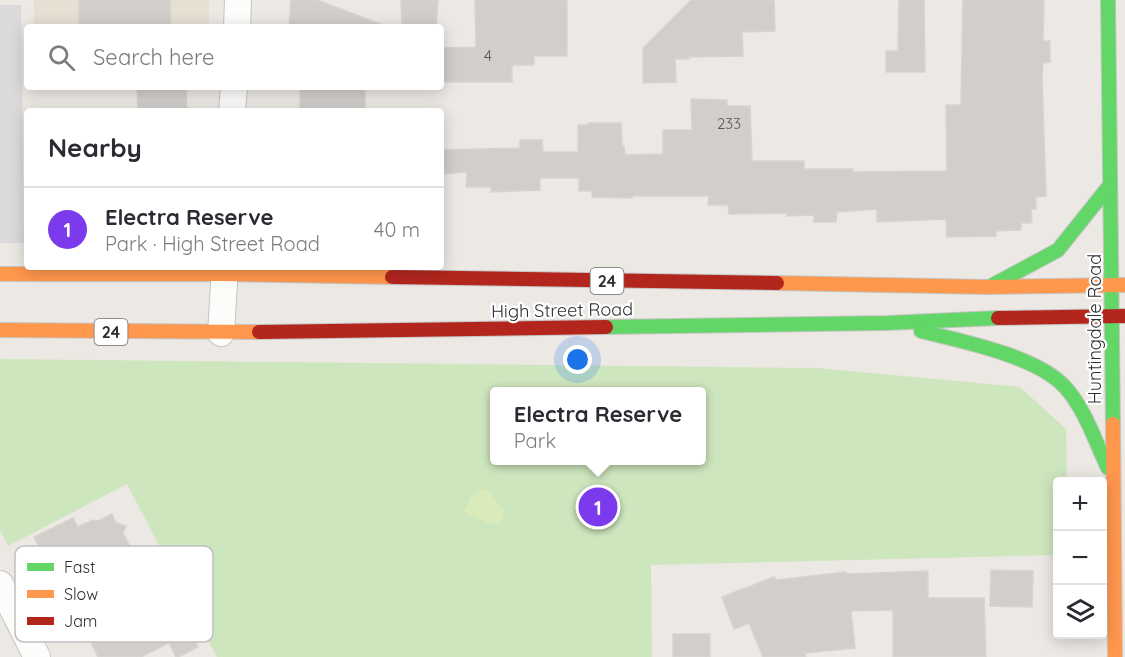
<!DOCTYPE html>
<meta charset="utf-8">
<style>
body{margin:0;font-family:Quicksand,sans-serif;background:#f2f2f3;color:#2b2b33}
.controls{position:absolute;right:18px;bottom:18px;display:grid;overflow:hidden;border-radius:6px;box-shadow:0 3px 15px #0003}
.controls button{width:54px;height:54px;display:grid;place-items:center;padding:0;border:0;border-bottom:2px solid #e1e1e2;background:#fff;color:#2b2b33;font:30px sans-serif}
.you{position:absolute;left:578px;top:360px;width:21px;height:21px;margin:-15px;border:4px solid #fff;border-radius:50%;background:#1a73e8;box-shadow:0 0 0 9px #1a73e833}
.badge{display:grid;place-items:center;width:39px;height:39px;border-radius:50%;background:#7c3aed;color:#fff;font-size:20px;font-weight:700}
.pin{position:absolute;translate:-50% -50%;border:3px solid #fff;box-shadow:0 2px 6px #0006}
.popup{position:absolute;left:490px;top:387px;width:216px;height:78px;box-sizing:border-box;display:grid;place-content:center;border-radius:6px;background:#fff;filter:drop-shadow(0 2px 4px #0005);font-size:20px;white-space:nowrap;color:#7c7c81}
.popup b{font-size:22px;color:#2b2b33}
.popup::after{content:'';position:absolute;left:50%;top:100%;margin-left:-12px;border:12px solid transparent;border-top-color:#fff}
.list{margin:0;padding:0;list-style:none}
h2{display:flex;justify-content:space-between;align-items:center;height:78px;margin:0;padding:0 24px;font-size:26px}
h2 small{font-size:20px;font-weight:400;color:#7c7c81}
.list li{display:grid;grid-template-columns:39px 1fr auto;gap:18px;align-items:center;box-sizing:border-box;height:84px;padding:0 24px;border-top:2px solid #e1e1e2}
.list b{display:block;font-size:22px;white-space:nowrap}
.list p{margin:0;font-size:20px;white-space:nowrap;color:#7c7c81}
.list em{font-size:20px;font-style:normal;color:#7c7c81}
.icon{flex:none;width:33px;height:33px;fill:none;stroke:currentColor;stroke-width:2;stroke-linecap:round;stroke-linejoin:round}
.map{position:relative;flex:none;width:1125px;height:657px;overflow:hidden}
.search{position:absolute;background:#fff;box-shadow:0 3px 15px #0003;left:24px;top:24px;width:420px;height:66px;display:flex;align-items:center;gap:15px;box-sizing:border-box;padding:0 21px;border-radius:6px;color:#7c7c81;font-size:22px}
.panel{position:absolute;background:#fff;box-shadow:0 3px 15px #0003;left:24px;top:108px;width:420px;height:162px;border-radius:6px}
.map>svg:first-child{display:block}
.industrial{fill:#dcd9db}
.education{fill:#e6e0d3}
.green{fill:#cee6be;fill-rule:evenodd}
.pitch{fill:#d9eabb}
.building{fill:#d1cecb;stroke:#d7d4d0;stroke-width:1.5}
.lines{fill:none;stroke-linecap:round;stroke-linejoin:round}
.street-casing{stroke:#c5c4c5;stroke-width:28}
.fast-casing{stroke:#c6c5c4;stroke-width:16}
.slow-casing{stroke:#c6c5c4;stroke-width:16}
.jam-casing{stroke:#c6c5c4;stroke-width:16}
.street{stroke:#fcfcfb;stroke-width:26}
.fast{stroke:#63d668;stroke-width:14}
.slow{stroke:#ff974d;stroke-width:14}
.jam{stroke:#b3261e;stroke-width:14}
.labels{text-anchor:middle;dominant-baseline:central;stroke-width:4.5;stroke-linejoin:round;paint-order:stroke}
.number-label{font-size:15px;fill:#585857}
.shield{fill:#fff;stroke:#6d6d6d;stroke-width:1.5}
.shield-label{font-size:16px;font-weight:bold;fill:#2e2e2e}
.street-label{font-size:18px;fill:#2e2e2e;stroke:#fff}
.key{fill:#fff;stroke:#c0c0c0;stroke-width:1.5}
.key-label{font-size:16px;fill:#2e2e2e}
</style>
<div class="map">
<svg width="1125" height="657" viewBox="0 0 1125 657">
<rect width="100%" height="100%" fill="#ece8e4"/>
<polygon class="industrial" points="0,5 21,5 24,243 0,243"/>
<polygon class="education" points="34,0 209,0 209,23 206,27 34,27"/>
<path class="green" d="M0 359 818 368 1020 387 1066 429 1067 481 1058 482 1057 555 651 565 652 657H217L127 484 8 546 0 530ZM494 392H702V460H494Z"/>
<polygon class="pitch" points="486,488 505,512 501,522 490,524 464,512 471,496"/>
<g class="building">
<polygon points="79,0 170,0 171,25 79,26"/>
<polygon points="291,0 317,0 383,25 383,27 289,27"/>
<polygon points="401,0 438,0 436,27 402,27"/>
<polygon points="475,0 567,0 567,56 534,56 534,65 512,65 512,82 441,82 441,48 476,47"/>
<polygon points="691,0 774,0 775,31 742,32 743,56 688,57 689,59 675,59 676,82 643,83 643,48"/>
<polygon points="899,0 924,0 925,72 886,72 886,51 898,51"/>
<polygon points="963,0 1044,0 1043,41 1050,41 1050,62 1043,63 1042,77 1046,196 1036,197 1036,209 1031,209 1032,223 1021,223 1021,230 996,231 996,236 947,237 946,219 877,222 877,209 837,212 836,222 814,222 814,215 787,216 787,213 729,214 728,205 708,205 709,196 632,196 632,198 592,197 592,191 579,191 579,178 540,178 540,190 491,192 491,187 466,187 467,172 441,174 441,150 520,148 520,140 542,140 543,152 578,152 578,125 588,125 589,123 621,123 622,145 624,146 625,155 663,154 663,130 692,130 691,99 727,100 727,106 750,106 752,161 804,161 804,169 853,169 853,172 947,171 946,105 961,105"/>
<polygon points="137,87 186,87 187,111 138,111"/>
<rect x="300" y="87" width="65" height="24"/>
<polygon points="112,514 116,523 126,526 123,533 154,594 172,584 192,623 186,625 198,647 178,657 176,657 169,643 141,657 98,657 81,622 78,624 34,537 73,518 78,527 93,520 98,521"/>
<polygon points="991,570 1033,571 1032,607 990,606"/>
<polygon points="928,571 928,598 984,598 986,657 893,657 893,610 851,611 855,648 804,653 806,657 763,657 749,623 734,629 722,597 774,577 776,580 846,572 846,574"/>
<rect x="673" y="634" width="37" height="23"/>
</g>
<g class="lines">
<g class="street-casing">
<g id="street">
<polyline points="237,27 238,0"/>
<polyline points="232,111 234,87"/>
<polyline points="221,333 225,267"/>
<polyline points="0,584 37,657"/>
</g>
</g>
<g class="fast-casing">
<g id="fast">
<polyline points="1108,0 1113,424"/>
<polyline points="993,285 1058,250 1110,185"/>
<polyline points="606,327 887,323 998,318"/>
<path d="M921 331C961 341 1037 356 1065 387 1085 409 1095 441 1108 468"/>
</g>
</g>
<g class="slow-casing">
<g id="slow">
<polyline points="0,274 225,274 392,277"/>
<polyline points="777,283 989,287 1125,285"/>
<polyline points="0,330 259,332"/>
<polyline points="1113,424 1115,657"/>
</g>
</g>
<g class="jam-casing">
<g id="jam">
<polyline points="392,277 777,283"/>
<polyline points="998,318 1125,316"/>
<polyline points="259,332 606,327"/>
</g>
</g>
<use href="#street" class="street"/>
<use href="#fast" class="fast"/>
<use href="#slow" class="slow"/>
<use href="#jam" class="jam"/>
</g>
<g class="labels">
<g class="number-label">
<text x="488" y="55">4</text>
<text x="729" y="123">233</text>
</g>
<g class="shield">
<rect x="590.5" y="268" width="33" height="26" rx="4.5"/>
<rect x="94.5" y="319" width="33" height="26" rx="4.5"/>
</g>
<g class="shield-label">
<text x="607" y="281">24</text>
<text x="111" y="332">24</text>
</g>
<g class="street-label">
<text transform="translate(562 310) rotate(-1)">High Street Road</text>
<text transform="translate(1094 329) rotate(-90)">Huntingdale Road</text>
</g>
</g>
<rect x="15" y="546" width="198" height="96" rx="9" class="key"/>
<rect x="27" y="563" width="27" height="8" fill="#63d668"/>
<rect x="27" y="590" width="27" height="8" fill="#ff974d"/>
<rect x="27" y="617" width="27" height="8" fill="#b3261e"/>
<g class="key-label">
<text x="64" y="573">Fast</text>
<text x="64" y="600">Slow</text>
<text x="64" y="627">Jam</text>
</g>
</svg>
<div class="controls">
<button>+</button>
<button>−</button>
<button><svg class="icon" aria-label="layers" viewBox="0 0 24 24"><path d="M12 4l9 5-9 5-9-5zM3 14l9 5 9-5"/></svg></button>
</div>
<div class="you"></div>
<div class="pin badge" style="left:598px;top:507px">1</div>
<div class="popup"><b>Electra Reserve</b>Park</div>
<div class="search"><svg class="icon" aria-label="search" viewBox="0 0 24 24"><circle cx="10" cy="10" r="6"/><path d="M15 15l6 6"/></svg>Search here</div>
<section class="panel">
<h2>Nearby<small></small></h2>
<ul class="list">
<li><span class="badge">1</span><div><b>Electra Reserve</b><p>Park · High Street Road</p></div><em>40 m</em></li>
</ul>
</section>
</div>
